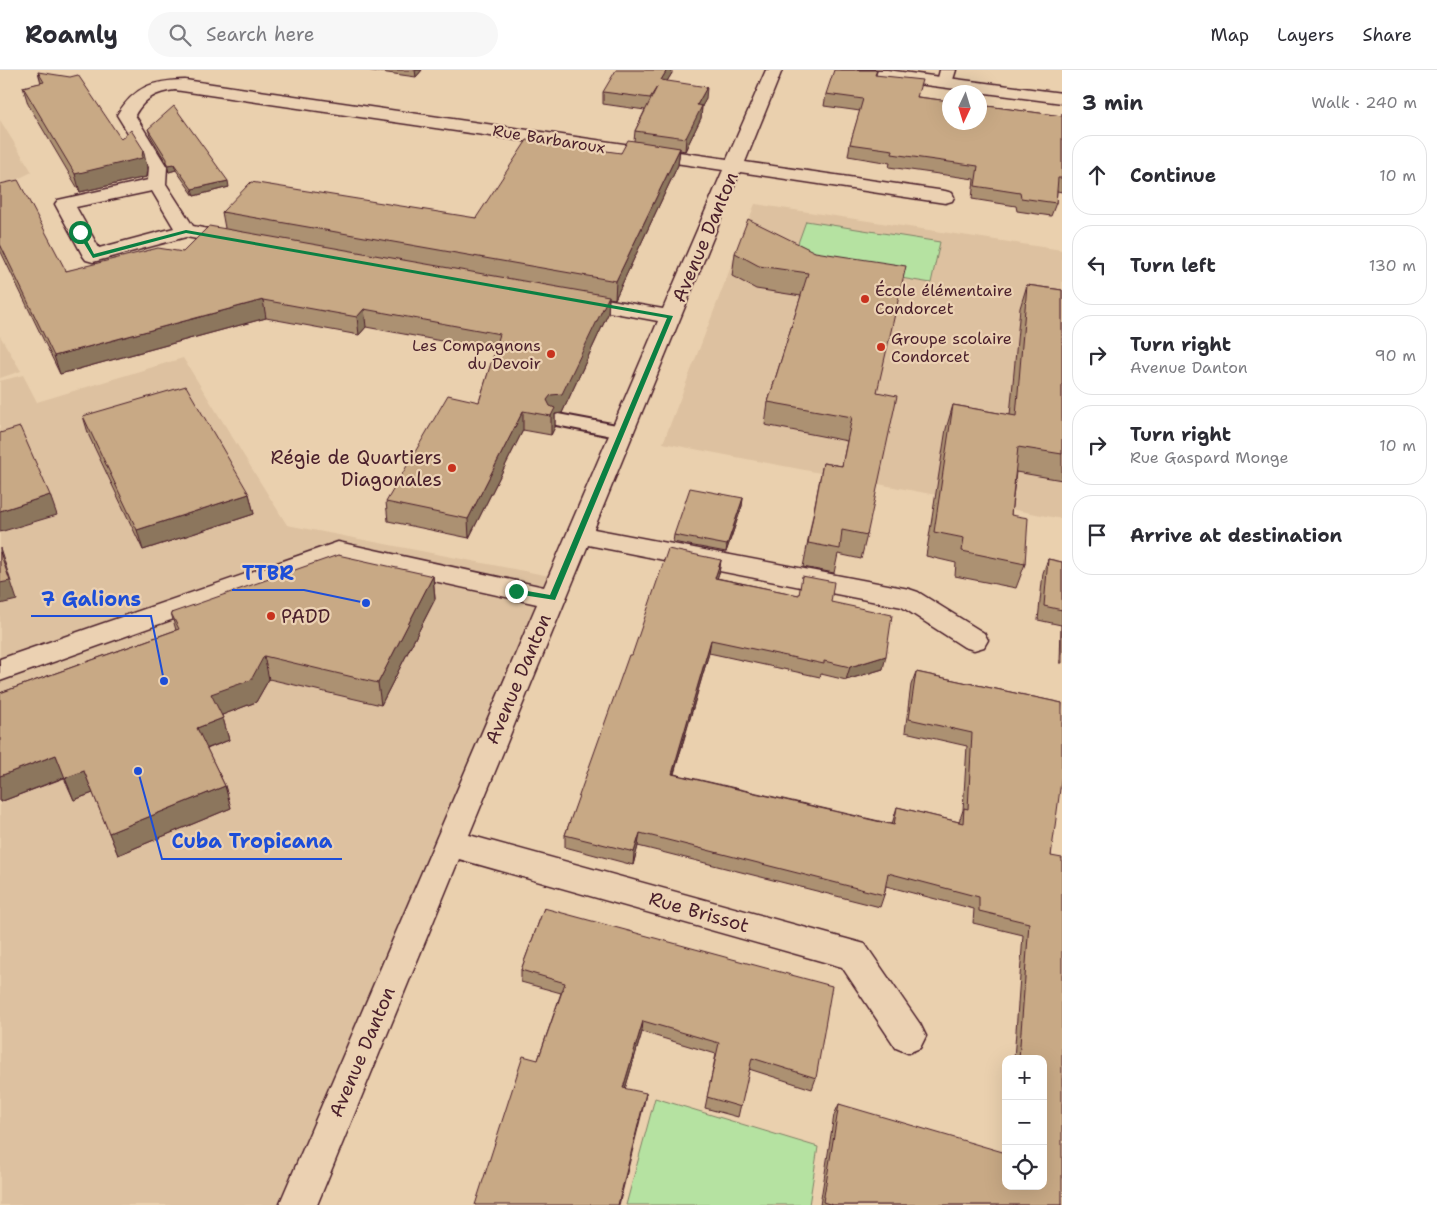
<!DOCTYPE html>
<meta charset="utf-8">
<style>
body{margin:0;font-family:"Shantell Sans",sans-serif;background:#f7f7f7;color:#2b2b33}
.controls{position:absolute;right:15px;bottom:15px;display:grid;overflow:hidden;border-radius:10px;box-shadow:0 5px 20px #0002}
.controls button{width:45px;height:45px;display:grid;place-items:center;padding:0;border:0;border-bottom:1px solid #e1e1e2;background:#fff;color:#2b2b33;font:25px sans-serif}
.compass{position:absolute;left:942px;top:15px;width:45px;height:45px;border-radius:50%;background:#fff;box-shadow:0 5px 20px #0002;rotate:184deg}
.stop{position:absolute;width:15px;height:15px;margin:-11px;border:4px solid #0b8043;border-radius:50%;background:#fff}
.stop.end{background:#0b8043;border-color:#fff;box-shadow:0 1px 5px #0008}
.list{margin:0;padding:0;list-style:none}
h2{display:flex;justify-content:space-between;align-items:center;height:65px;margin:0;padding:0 20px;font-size:21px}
h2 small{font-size:16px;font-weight:400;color:#7c7c81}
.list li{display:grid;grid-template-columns:32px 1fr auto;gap:15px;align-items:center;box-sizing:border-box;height:80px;margin:0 10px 10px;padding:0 10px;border:1px solid #e1e1e2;border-radius:20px}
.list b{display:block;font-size:19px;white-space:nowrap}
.list p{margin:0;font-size:16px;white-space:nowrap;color:#7c7c81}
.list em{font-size:16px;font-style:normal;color:#7c7c81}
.icon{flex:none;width:28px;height:28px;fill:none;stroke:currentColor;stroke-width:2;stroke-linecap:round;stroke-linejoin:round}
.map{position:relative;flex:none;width:1062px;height:1135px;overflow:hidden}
header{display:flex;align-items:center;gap:30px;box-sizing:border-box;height:70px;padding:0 25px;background:#fff;border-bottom:1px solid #e1e1e2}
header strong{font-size:24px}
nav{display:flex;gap:28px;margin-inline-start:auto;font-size:18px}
.search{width:350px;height:45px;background:#f7f7f7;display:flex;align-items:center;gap:12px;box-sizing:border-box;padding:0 18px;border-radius:28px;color:#7c7c81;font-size:19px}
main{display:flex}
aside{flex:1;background:#fff}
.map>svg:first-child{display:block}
.built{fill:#ddc1a0}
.green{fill:#b5e2a1;stroke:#808066}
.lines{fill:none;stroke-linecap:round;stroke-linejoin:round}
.lane-casing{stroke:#4a1f2b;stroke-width:4}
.street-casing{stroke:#4a1f2b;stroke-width:3}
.secondary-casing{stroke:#4a1f2b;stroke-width:3}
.lane{fill:#ebd1b2;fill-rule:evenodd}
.street{fill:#ebd1b2;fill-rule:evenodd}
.secondary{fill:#ebd1b2;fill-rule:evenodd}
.wall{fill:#ac9172;stroke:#4a1f2b}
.shaded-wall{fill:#8c765d;stroke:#4a1f2b}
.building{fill:#c8a985;stroke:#4a1f2b}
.route{fill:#0b8043}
.poi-dot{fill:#c8321e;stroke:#ebd1b2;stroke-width:2}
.labels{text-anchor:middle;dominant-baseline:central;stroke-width:4.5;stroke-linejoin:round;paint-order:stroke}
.far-street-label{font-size:16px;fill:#4a1f2b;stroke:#ebd1b2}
.far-poi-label{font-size:16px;fill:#4a1f2b;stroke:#ebd1b2;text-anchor:start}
.street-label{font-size:19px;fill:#4a1f2b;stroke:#ebd1b2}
.poi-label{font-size:19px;fill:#4a1f2b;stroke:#ebd1b2;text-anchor:end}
.leader{fill:none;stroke:#1d4ed8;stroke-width:2}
.callout-dot{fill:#1d4ed8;stroke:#ebd1b2;stroke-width:2}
.callout-label{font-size:20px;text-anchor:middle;font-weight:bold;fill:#1d4ed8;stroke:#ebd1b2;stroke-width:4.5;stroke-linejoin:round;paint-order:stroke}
</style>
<header>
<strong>Roamly</strong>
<div class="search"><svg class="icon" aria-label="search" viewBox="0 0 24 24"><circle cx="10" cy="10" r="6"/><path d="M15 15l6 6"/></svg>Search here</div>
<nav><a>Map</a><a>Layers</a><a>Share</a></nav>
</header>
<main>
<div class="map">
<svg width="1062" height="1135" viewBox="0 0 1062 1135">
<rect width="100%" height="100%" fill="#ead0ae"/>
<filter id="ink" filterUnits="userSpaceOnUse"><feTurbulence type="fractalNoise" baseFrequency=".02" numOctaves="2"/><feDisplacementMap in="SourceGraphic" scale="10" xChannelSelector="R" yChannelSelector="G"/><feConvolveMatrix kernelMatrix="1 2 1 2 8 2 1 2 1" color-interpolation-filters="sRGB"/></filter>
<g filter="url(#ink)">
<g class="built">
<polygon points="0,50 32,102 0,118"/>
<polygon points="755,134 1062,180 1062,449 663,373"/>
<polygon points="0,266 21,301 0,308"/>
<polygon points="183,288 287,455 560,508 298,1135 0,1135 0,311 23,305 37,332"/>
</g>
<g class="green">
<polygon points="806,151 940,172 931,213 792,190"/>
<polygon points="655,1028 818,1077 809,1135 626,1135"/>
</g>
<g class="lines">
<g class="lane-casing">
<polygon id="lane" points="558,344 622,356 629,358 632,362 629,366 622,368 551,354 548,350 551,346"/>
</g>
<g class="street-casing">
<g id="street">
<path d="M766 0H782L745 92 945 121 952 123 954 127 952 131 945 133 740 102 594 459 909 519 918 522 984 563 988 570 984 577 974 580 964 577 902 537 588 475 469 765 865 874 920 954 926 966 920 978 908 983 896 978 842 897 459 789 317 1135H279L537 534 339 490 0 611V589L338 472 544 517 658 251 571 235 564 233 561 229 564 225 571 223 663 239 723 100 175 20C156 22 144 29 135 45L167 97 166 114 193 156 243 166 246 170 243 174 236 176 186 167 93 192 86 190 83 186 55 134 58 130 148 110 149 97 117 45C135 16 152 11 185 10L727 89ZM152 121 174 158 99 178 76 137Z"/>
<polygon points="940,0 956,0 951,16 939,16 937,12"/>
</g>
</g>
<g class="secondary-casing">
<polygon id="secondary" points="841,0 887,0 1062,23 1062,33 849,5 843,3"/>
</g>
<use href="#lane" class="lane"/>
<use href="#street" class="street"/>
<use href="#secondary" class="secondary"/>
</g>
<g class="wall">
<polygon points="366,0 422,0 416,7"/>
<polygon points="877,0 876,5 918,27 1062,46 1062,43 1062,122 1057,121 1056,133 1051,146 1017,141 1016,136 972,129 974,109 889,97 890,93 848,86 850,74 860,41 824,36 826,24"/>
<polygon points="38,2 121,69 147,97 146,107 80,122 28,34 23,17 41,13"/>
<polygon points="672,3 667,11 706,29 702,36 701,48 685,81 680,80 678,95 615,229 609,228 608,244 562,343 555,344 555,357 551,365 523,360 469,468 388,451 386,432 479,332 495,281 366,257 359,265 266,248 60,304 0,180 0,114 66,201 183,182 225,158 222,142 476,148 621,83 634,71 635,61 645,40 603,34 603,22"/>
<polygon points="148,59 229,117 194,126 176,100 169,102 167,94 150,65"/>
<polygon points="815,182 877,322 867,465 861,489 838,484 834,503 803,497 823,393 842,396 847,371 765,355 768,332 801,226 756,219 732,206 735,183"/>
<polygon points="1027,215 1062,220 1062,410 1016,402 1011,445 1025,494 1016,518 955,506 956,493 926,486 946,359 953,335 1010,345 1020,238"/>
<polygon points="83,346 249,424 254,444 143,480 89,366"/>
<polygon points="743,428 742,436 726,482 673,472 674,465"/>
<polygon points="1048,489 1062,492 1062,593 1060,593 1061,555 1038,550 1043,503"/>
<polygon points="721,490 719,503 717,508 831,532 883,599 846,610 821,604 820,607 709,583 674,704 892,754 897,737 959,752 963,740 967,676 905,662 911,615 916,602 1062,633 1051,786 1062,1135 820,1135 834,1045 839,1034 1006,1116 1043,989 1014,989 1023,865 973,853 974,839 886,816 884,825 880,837 638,776 633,795 565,777 565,765 632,585"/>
<polygon points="433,506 435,529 381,635 269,609 256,632 222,645 229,670 207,679 225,716 231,738 118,785 93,723 74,730 64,708 0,732 0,623 176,560 171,543"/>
<polygon points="544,838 816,1008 812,1019 749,999 738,1047 705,1038 716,984 642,962 625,1019 644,1034 538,990 561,923 521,912 521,900"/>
</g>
<g class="shaded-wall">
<polygon points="415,0 422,0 416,7"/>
<polygon points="667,0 672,0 672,3 660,23 661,10"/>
<polygon points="707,17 706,29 702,36 701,48 685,81 686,68 697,35"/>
<polygon points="680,78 678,95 615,229 616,211"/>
<polygon points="143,79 147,97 146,107 80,122 75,104"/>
<polygon points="174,94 176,100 169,102 167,95"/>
<polygon points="228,111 229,117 194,126 192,119"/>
<polygon points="609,226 608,244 562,343 555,344 555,357 551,365 551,346 547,330"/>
<polygon points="263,230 266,248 60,304 54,286"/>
<polygon points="364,239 366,257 359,265 357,247"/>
<polygon points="523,341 523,360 469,468 468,449"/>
<polygon points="249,424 254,444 143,480 137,460"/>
<polygon points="50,425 57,445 0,462 0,441"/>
<polygon points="743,428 742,436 726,482 727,475"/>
<polygon points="0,478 17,530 0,534"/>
<polygon points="721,490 719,503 713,521 715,508"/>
<polygon points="433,506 435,529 381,635 378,613"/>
<polygon points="711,570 709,583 670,716 672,704"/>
<polygon points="264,586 269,609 256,632 217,647 211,624"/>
<polygon points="886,586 883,599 846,610 850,597"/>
<polygon points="223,648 229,670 203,680 197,658"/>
<polygon points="56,685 65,707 0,732 0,706"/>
<polygon points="84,701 93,723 74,730 65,708"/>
<polygon points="225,716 231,738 118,785 109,763"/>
<polygon points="640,763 638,776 633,795 634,782"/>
<polygon points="643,951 642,962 622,1029 623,1018"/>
<polygon points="646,1023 644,1034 619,1135 618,1135"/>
</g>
<g class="building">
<polygon points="616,0 667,0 661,10 707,17 697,35 702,36 686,68 635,61 657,17 650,28 603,22"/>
<polygon points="834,0 877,0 875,5 922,10 917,27 950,31 950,52 980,52 980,35 1062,46 1062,108 1058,108 1056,133 1021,128 1020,123 975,116 978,96 892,84 893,80 850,74 863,29 826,24"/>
<polygon points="38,2 70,7 78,5 121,69 131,60 143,79 142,88 75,104 23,17 44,12"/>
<polygon points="174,36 228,111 192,119 174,94 167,95 167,89 148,59"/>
<polygon points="527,70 621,83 628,70 680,78 616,211 222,142 251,112 476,148"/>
<polygon points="18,110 66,201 158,178 183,182 209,156 609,226 562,324 551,325 547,330 550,336 555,338 551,346 523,341 468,449 386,432 448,325 479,332 500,264 364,239 357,247 263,230 54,286 0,174 0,114"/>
<polygon points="748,149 815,182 906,196 877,322 897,326 867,465 842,460 840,479 808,473 823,393 842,396 852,347 768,332 808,203 759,196 735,183"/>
<polygon points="1027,215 1062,220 1062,384 1018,377 1011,445 1028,448 1025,494 962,481 964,468 934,462 953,335 1016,346"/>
<polygon points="186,316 249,424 137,460 83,346"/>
<polygon points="20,357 50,425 0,441 0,363"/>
<polygon points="690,418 743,428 727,475 674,465"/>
<polygon points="668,479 721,490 715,508 799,525 802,506 834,512 831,532 892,545 886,586 850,597 824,591 824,594 711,570 672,704 894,755 897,737 963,753 964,738 968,739 972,663 909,649 916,602 1062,633 1062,704 1051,786 1062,788 1062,1135 833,1135 823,1132 839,1034 1006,1083 1006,1116 1043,1116 1043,989 1019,989 1029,853 979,841 979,827 888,803 884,825 640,763 634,782 565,765 629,585 632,585"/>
<polygon points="0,482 10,511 0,513"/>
<polygon points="338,485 433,506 378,613 264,586 251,610 211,624 223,648 197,658 225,716 109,763 84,701 65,708 56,685 0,706 0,623 179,559 171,543"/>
<polygon points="1048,489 1062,492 1062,540 1044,536"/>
<polygon points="544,838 832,916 816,1008 752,988 741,1037 707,1027 719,973 643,951 623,1018 646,1023 618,1135 475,1135 523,986 538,990 565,913 521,900"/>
</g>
</g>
<polygon class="route" points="186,160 673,246 555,530 516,524 512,521 516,519 550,525 667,248 186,163 93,188 77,162 82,161 94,184"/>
<g class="poi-dot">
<circle cx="865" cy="229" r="5"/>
<circle cx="881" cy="277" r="5"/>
<circle cx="551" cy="284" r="5"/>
<circle cx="452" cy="398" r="5"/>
<circle cx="271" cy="546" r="5"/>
</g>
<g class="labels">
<g class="far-street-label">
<text transform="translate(549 69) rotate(9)">Rue Barbaroux</text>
</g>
<g class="far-poi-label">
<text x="875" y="220">École élémentaire<tspan x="875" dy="18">Condorcet</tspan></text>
<text x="891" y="268">Groupe scolaire<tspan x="891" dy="18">Condorcet</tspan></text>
<text x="541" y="275" text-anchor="end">Les Compagnons<tspan x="541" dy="18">du Devoir</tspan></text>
</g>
<g class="street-label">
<text transform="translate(705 167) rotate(-67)">Avenue Danton</text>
<text transform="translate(518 609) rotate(-67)">Avenue Danton</text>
<text transform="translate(699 842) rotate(16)">Rue Brissot</text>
<text transform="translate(362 982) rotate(-67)">Avenue Danton</text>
</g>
<g class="poi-label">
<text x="442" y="387">Régie de Quartiers<tspan x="442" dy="22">Diagonales</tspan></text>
<text x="281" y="546" text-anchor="start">PADD</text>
</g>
</g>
<path class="leader" d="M366 533L304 520H232M164 611L151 546H31M138 701L162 789H342"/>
<g class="callout-dot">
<circle cx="366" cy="533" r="5"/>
<circle cx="164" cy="611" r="5"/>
<circle cx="138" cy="701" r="5"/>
</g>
<g class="callout-label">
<text x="268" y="510">TTBR</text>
<text x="91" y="536">7 Galions</text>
<text x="252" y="778">Cuba Tropicana</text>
</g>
</svg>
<div class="controls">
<button>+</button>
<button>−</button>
<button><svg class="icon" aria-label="locate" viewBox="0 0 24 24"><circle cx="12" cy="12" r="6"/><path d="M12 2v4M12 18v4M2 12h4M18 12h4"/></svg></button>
</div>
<svg class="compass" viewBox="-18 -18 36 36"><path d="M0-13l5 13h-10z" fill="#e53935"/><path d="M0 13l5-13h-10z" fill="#7c7c81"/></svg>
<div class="stop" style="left:80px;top:162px"></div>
<div class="stop end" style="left:516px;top:521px"></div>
</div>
<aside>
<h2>3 min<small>Walk · 240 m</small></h2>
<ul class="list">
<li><svg class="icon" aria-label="ahead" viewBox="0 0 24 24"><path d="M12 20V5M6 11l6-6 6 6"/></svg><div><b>Continue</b></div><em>10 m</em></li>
<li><svg class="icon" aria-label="left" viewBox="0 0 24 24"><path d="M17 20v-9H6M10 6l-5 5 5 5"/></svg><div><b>Turn left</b></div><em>130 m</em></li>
<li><svg class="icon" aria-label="right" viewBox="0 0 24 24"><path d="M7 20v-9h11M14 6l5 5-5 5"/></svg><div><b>Turn right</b><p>Avenue Danton</p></div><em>90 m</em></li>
<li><svg class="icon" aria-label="right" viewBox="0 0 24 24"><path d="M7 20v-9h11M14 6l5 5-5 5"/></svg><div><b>Turn right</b><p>Rue Gaspard Monge</p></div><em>10 m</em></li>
<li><svg class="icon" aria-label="arrive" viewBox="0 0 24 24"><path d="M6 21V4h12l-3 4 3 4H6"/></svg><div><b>Arrive at destination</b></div></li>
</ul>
</aside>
</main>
